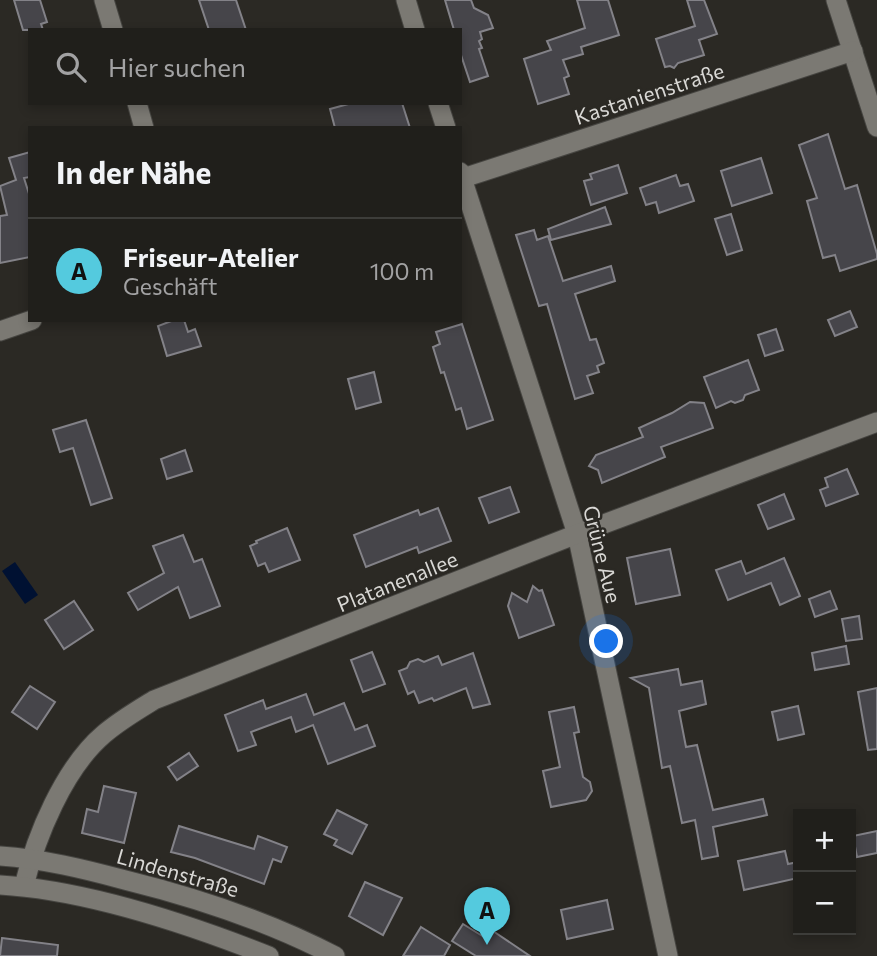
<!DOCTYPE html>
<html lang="de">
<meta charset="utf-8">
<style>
body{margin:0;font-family:Commissioner,sans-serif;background:#2d2c28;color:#f1f3f6}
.controls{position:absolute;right:21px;bottom:21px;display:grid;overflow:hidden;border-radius:0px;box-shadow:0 4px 10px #0003}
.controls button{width:63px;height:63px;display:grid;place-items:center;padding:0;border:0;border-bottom:2px solid #3d3d3a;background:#201f1b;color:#f1f3f6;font:35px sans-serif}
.you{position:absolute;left:607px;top:642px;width:24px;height:24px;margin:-18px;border:5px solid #fff;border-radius:50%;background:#1a73e8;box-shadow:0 0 0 10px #1a73e833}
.badge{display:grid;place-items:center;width:46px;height:46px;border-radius:50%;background:#54cade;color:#111;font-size:23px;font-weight:700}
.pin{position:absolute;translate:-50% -58px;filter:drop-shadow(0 2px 4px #0008)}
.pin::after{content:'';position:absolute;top:37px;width:24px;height:21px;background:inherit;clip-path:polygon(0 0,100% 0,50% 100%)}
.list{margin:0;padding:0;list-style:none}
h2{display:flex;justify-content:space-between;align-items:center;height:91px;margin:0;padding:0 28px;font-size:30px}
h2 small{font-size:23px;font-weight:400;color:#a2a2a3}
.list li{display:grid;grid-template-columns:46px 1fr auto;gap:21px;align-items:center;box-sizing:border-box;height:105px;padding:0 28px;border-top:2px solid #3d3d3a}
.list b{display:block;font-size:26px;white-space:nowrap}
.list p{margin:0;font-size:23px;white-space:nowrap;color:#a2a2a3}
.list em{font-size:23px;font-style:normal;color:#a2a2a3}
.icon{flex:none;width:38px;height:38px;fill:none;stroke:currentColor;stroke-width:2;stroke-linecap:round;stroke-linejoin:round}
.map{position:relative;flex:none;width:877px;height:956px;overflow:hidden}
.search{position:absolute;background:#201f1b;box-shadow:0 4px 10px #0003;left:28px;top:28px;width:434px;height:77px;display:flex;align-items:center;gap:18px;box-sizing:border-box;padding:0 24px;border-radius:0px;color:#a2a2a3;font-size:26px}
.panel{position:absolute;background:#201f1b;box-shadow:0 4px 10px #0003;left:28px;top:126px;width:434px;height:196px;border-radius:0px}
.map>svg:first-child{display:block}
.water{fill:#001132}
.building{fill:#46454a;stroke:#838288;stroke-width:2}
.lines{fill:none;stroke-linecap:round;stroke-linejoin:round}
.minor-casing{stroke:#464541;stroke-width:21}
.tertiary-casing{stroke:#464541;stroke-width:21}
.minor{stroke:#7b7973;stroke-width:19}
.tertiary{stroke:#7b7973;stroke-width:19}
.labels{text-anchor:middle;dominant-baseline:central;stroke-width:5;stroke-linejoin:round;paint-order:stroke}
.street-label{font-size:21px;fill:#d9d8d5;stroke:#2b2924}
</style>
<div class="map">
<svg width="877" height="956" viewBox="0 0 877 956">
<rect width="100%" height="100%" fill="#2b2924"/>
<polygon class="water" points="15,562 38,595 25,604 2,571"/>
<g class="building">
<polygon points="14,0 40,0 47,22 41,24 43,30 23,30"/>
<polygon points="199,0 236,0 246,30 209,30"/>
<polygon points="445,0 471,0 474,8 488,15 493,28 480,32 482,39 479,41 482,48 479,49 488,76 470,82 460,52 460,30 454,30"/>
<polygon points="577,0 608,0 619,35 581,47 583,54 563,60 569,76 564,78 569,94 538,104 524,59 551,50 547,41 585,28"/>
<polygon points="687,0 704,0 717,34 699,40 704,55 678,63 674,68 670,66 665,67 656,39 695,26"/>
<polygon points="352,103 402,103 410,128 335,128 330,109"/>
<polygon points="828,134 845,189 857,185 877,254 877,259 840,271 835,255 823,258 807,201 817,198 799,145"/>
<polygon points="30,152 30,177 24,178 30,197 30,257 0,263 0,216 7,215 0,186 16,180 9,158"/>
<polygon points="761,158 772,193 732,206 721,171"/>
<polygon points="618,165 627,193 591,205 584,181 592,179 590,174"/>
<polygon points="676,175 680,186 688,184 694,201 659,213 656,202 646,205 640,188"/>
<polygon points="605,207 611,224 551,240 548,229"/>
<polygon points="731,214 742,250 727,255 715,219"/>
<polygon points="534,230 537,240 548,236 563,281 611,266 615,281 575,294 590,340 596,339 604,363 597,366 599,372 587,376 593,393 575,399 547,304 539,306 516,235"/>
<polygon points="850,311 857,327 835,336 828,320"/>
<polygon points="174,320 184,320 188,332 195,329 201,346 167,356 158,326"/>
<polygon points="462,324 493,420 467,429 461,408 456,410 444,372 441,373 433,347 440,344 436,332"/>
<polygon points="776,329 783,350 765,356 758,335"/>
<polygon points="748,360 759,390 745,395 743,400 735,403 731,401 716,408 704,377"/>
<polygon points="374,372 381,402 356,409 348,379"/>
<polygon points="690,402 704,403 713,428 661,447 665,457 602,483 598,470 589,466 596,455 643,437 639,428 672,413"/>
<polygon points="86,420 112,498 91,505 73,448 60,452 53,430"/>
<polygon points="185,450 192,471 167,479 161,459"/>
<polygon points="847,469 858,494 826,506 820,490 828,487 825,478"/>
<polygon points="510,487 519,512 489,523 479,498"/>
<polygon points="784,494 794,519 768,529 758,505"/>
<polygon points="438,508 451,541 419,553 417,547 366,567 354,535 418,510 420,515"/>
<polygon points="287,528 300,560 269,572 265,563 258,566 250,546 257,543 256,541"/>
<polygon points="183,535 194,562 202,559 220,606 190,618 178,587 138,610 128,593 164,573 153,546"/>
<polygon points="670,549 680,595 636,604 627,558"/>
<polygon points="784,558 800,596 780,605 771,583 728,600 716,570 741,561 746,574"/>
<polygon points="533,586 539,591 542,590 554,625 519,638 508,606 512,593 527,602"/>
<polygon points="830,591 837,609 815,617 809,599"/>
<polygon points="74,601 93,630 64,649 45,620"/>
<polygon points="859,616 862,639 846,641 842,619"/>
<polygon points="846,646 849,664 815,670 812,653"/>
<polygon points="372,652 385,684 363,692 351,660"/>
<polygon points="473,653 490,704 473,708 466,688 434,701 432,698 419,703 414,691 408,694 399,671 407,668 410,662 418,659 424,662 438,656 442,665"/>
<polygon points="678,669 681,685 702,681 706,704 679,711 686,747 697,745 713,810 763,799 767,815 713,827 718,856 702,859 695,820 682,823 670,766 662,768 649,688 631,678"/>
<polygon points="30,686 55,702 37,729 12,712"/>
<polygon points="877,688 877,749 868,750 858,692"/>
<polygon points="306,694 314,715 344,703 355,730 367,725 375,746 328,764 313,725 296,732 291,717 251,732 256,745 238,751 225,715 263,700 266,709"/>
<polygon points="798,706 804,734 778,740 772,712"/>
<polygon points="574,707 579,732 574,733 583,777 590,782 592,791 586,800 551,807 543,771 560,767 549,712"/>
<polygon points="189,753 198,766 177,780 168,767"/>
<polygon points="104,786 136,793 124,843 82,833 87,809 98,812"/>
<polygon points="337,810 367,825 352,854 334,845 337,840 324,834"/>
<polygon points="179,826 254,849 258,836 287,847 281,862 273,859 264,884 195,858 171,852"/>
<polygon points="877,831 877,853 857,857 853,836"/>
<polygon points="785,851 788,864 798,862 798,878 744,890 738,861"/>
<polygon points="365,882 402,898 383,935 349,916"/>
<polygon points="607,900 613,929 567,939 561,910"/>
<polygon points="463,924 484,937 490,929 530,956 476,956 452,941"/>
<polygon points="421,927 450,945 444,956 403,956"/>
<polygon points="2,938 58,945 57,956 0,956"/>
</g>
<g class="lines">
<g class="minor-casing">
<g id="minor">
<polyline points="104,0 113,30"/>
<polyline points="406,0 415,30"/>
<polyline points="836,0 877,127"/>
<polyline points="137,103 144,128"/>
<polyline points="438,103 446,128"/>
<polyline points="460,172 577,534 668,956"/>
<polyline points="460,179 853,51"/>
<polyline points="0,331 32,320"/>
<path d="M24 886C36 836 64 768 104 734 119 721 136 711 154 700L577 534 877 422"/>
</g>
</g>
<g class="tertiary-casing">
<g id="tertiary">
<path d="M0 856C43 859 84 869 125 880 198 898 268 921 335 956"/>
<path d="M0 885C88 890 188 924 269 956"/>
</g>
</g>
<use href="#minor" class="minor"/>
<use href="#tertiary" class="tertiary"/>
</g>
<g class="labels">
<g class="street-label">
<text transform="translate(649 93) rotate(-18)">Kastanienstraße</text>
<text transform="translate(603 554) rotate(76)">Grüne Aue</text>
<text transform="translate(397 581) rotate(-22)">Platanenallee</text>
<text transform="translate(178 872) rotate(16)">Lindenstraße</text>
</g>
</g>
</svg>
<div class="controls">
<button>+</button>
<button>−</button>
</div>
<div class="you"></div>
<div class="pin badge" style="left:487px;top:945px">A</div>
<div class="search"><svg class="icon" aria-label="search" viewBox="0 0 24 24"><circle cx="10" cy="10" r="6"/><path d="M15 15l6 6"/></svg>Hier suchen</div>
<section class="panel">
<h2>In der Nähe<small></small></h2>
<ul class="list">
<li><span class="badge">A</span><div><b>Friseur-Atelier</b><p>Geschäft</p></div><em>100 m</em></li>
</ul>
</section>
</div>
